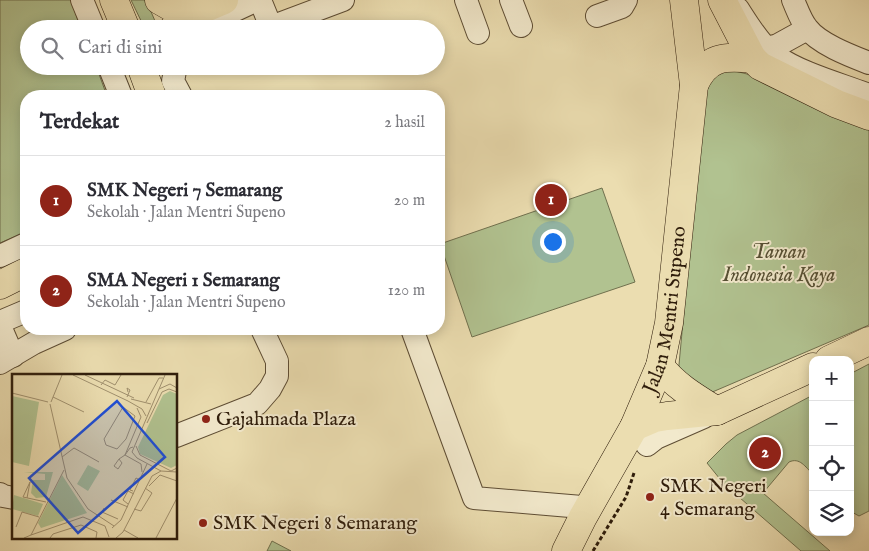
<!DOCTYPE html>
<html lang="id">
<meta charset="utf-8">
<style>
body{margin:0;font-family:"IM FELL English",serif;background:#f2f2f3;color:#2b2b33}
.controls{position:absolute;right:15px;bottom:15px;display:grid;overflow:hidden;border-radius:10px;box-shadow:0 2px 12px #0003}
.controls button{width:45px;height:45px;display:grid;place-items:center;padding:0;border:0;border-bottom:1px solid #e1e1e2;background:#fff;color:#2b2b33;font:25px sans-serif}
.you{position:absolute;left:552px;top:241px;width:18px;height:18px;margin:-12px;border:4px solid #fff;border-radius:50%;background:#1a73e8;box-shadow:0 0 0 8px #1a73e833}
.badge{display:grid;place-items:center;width:32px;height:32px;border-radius:50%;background:#8f2418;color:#fff;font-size:16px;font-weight:700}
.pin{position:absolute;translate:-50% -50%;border:2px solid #fff;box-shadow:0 1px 5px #0006}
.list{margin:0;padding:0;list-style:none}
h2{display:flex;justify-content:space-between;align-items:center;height:65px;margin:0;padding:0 20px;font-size:21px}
h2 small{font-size:16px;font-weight:400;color:#7c7c81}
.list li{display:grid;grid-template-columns:32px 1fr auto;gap:15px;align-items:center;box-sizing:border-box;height:90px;padding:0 20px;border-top:1px solid #e1e1e2}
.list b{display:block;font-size:19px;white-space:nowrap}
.list p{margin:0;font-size:16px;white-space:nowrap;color:#7c7c81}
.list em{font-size:16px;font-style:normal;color:#7c7c81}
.icon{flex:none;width:28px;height:28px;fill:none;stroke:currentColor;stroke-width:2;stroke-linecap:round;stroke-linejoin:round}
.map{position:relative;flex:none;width:869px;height:551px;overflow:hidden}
.search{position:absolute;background:#fff;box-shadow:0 2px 12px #0003;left:20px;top:20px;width:425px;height:55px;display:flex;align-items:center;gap:12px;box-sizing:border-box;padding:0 18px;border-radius:28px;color:#7c7c81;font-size:19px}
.panel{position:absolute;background:#fff;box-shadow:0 2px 12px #0003;left:20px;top:90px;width:425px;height:245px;border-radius:20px}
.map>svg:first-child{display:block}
.green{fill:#b1c290;stroke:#70704e}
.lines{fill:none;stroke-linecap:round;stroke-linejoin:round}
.minor-casing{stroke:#5e4d34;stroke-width:24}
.major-casing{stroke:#2f1d0b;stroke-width:29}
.path{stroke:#2f1d0b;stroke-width:3;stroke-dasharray:4 2.5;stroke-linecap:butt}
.minor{stroke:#f2e9cc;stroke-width:22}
.major{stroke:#ebddb0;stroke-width:28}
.poi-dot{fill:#8f2418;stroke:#f2e9cc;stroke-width:2}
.labels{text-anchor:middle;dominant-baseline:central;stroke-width:4;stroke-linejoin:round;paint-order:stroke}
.park-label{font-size:20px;font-style:italic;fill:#564f33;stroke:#f2e9cc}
.street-label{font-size:20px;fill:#2f1d0b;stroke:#f2e9cc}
.poi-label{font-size:20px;fill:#2f1d0b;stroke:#f2e9cc;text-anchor:start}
.inset-road{fill:none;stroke:#a0906e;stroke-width:1}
.view{fill:#1d4ed8;fill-opacity:0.15;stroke:#1d4ed8;stroke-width:2.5}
.inset-edge{fill:none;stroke:#2f1d0b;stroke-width:2.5}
</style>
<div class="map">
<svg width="869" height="551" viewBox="0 0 869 551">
<rect width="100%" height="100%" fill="#ebddb0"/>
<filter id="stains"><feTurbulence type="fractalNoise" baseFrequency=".004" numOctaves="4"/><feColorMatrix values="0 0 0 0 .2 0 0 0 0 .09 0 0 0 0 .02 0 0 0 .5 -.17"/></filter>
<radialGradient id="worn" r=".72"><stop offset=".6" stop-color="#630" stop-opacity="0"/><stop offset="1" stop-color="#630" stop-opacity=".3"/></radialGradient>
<g class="green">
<polygon points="0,0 71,0 81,29 29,29 29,66 96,66 107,96 26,96 26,232 0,243"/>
<polygon points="131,0 146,0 155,21 150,29 145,29"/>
<path d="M731 70 747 74 869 124V325L675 408 704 94C711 77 713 74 731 70Z"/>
<polygon points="602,188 635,282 472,337 440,244"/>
<polygon points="869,364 869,511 859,516 850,511 850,374"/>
<path d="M813 395V474C805 467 800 457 789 462L763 493 830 551H801L724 484 707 463 726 444 737 435Z"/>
<polygon points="272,541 291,551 267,551"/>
</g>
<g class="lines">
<g class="minor-casing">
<g id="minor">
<polyline points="82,0 94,29"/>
<polyline points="260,0 271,27 343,0"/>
<polyline points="466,0 478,33"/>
<polyline points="511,0 521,26"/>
<path d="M793 0C797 9 801 21 807 28 819 44 851 56 869 63"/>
<path d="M738 9C747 23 760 45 774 55 802 74 837 83 869 95"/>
<polyline points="597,16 622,7 626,0"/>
<polyline points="206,29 214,20 257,0"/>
<polyline points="758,55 767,48 778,45 807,29"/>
<polyline points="109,66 121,96"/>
<polyline points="176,66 173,81 181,96"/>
<polyline points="0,256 26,244"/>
<polyline points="0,322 26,311"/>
<polyline points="0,326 13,356"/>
<polyline points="412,329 474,498 582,507 583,517"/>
<polyline points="0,363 34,343 65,329"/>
<polyline points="176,436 257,404 270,389 277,376 277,361 262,329"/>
<polyline points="647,445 656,438 704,417"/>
<polyline points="0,494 3,496 14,498"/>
</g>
</g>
<g class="major-casing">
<g id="major">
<polyline points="114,0 126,29"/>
<polyline points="159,0 173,8 198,11"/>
<polyline points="722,0 752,58 760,66 837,104 869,116"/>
<polyline points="173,29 198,11 224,0"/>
<polyline points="141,66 152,96"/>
<path d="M694 85C707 56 724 56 753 59"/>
<polyline points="0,285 26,272"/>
<polyline points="829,360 869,341"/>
<path d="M660 366C675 386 696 398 717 411"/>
<polyline points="634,427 655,418 667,416 717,411 813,367"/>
<path id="s1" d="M566 551 583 517 634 427 660 366 669 323 694 85 684 0"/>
</g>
</g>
<polyline class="path" points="593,551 626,497 634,473"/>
<use href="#minor" class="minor"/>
<use href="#major" class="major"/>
</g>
<g class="poi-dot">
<circle cx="206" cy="419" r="5"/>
<circle cx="650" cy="497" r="5"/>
<circle cx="203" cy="523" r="5"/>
</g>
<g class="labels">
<g class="park-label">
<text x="779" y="252">Taman<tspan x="779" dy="23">Indonesia Kaya</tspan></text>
</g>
<g class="street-label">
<text stroke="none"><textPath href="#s1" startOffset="264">Jalan Mentri Supeno</textPath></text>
</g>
<g class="poi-label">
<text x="216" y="419">Gajahmada Plaza</text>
<text x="660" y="486">SMK Negeri<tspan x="660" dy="23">4 Semarang</tspan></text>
<text x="213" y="523">SMK Negeri 8 Semarang</text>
</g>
</g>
<g transform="translate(12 374)">
<rect width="165" height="165" fill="#ebddb0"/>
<path d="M158 17 165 20V91L159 94 128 80 126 73 151 21ZM0 22 27 28 17 92 0 88ZM76 91 88 97 76 117 65 110ZM12 98H41L34 123 24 124 19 119 21 106H33V100ZM50 101 75 139 29 154 26 149ZM2 121 31 130 26 142 0 135Z" fill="#b1c290"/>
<path class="inset-road" d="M61 1 116 27 130 35 134 42M73 1 122 24M153 1 120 78 125 84 149 97 165 98M89 11 93 6 103 11 109 1M147 15 158 10 165 14M0 19 36 28M41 23 72 38M115 23 118 16 115 14 116 18M119 25 139 30M39 28 50 1M134 28 147 4H151M38 30 55 104 76 135 102 152M111 33 123 42 114 65 105 75 94 71 92 65ZM135 49 150 18 157 15 165 18M124 72 128 81 159 97 165 94M113 81 129 43 125 34M113 81 129 90 130 98M50 83 62 74 87 88M107 85 110 89 106 95 102 92 107 85 113 81 118 74 121 73M18 108 11 123 34 128M137 112 148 101 165 107M121 117 118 116 124 104 128 106M15 124 18 108M99 126 116 133M116 130 111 126 116 117 122 120M92 134 90 138 106 145M122 135 129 137 140 119 133 114M4 153 10 138 27 143M100 154 109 146 135 90M112 156 126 164M19 161 71 143 93 152 97 163M12 164 19 161 52 96M38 164 41 160 69 151 85 158 84 164M104 164 111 158 140 102 149 97M144 164 165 124"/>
<path class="view" d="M105 27 153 83 66 159 17 104Z"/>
<rect width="165" height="165" class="inset-edge"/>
</g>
<rect width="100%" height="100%" filter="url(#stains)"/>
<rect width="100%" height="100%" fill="url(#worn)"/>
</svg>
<div class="controls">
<button>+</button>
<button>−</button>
<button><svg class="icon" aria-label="locate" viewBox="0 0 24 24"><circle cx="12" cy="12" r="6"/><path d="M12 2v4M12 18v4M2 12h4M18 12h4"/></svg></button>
<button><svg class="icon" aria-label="layers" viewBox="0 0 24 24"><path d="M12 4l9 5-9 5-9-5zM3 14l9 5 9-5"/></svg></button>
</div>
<div class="you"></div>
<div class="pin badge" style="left:551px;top:200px">1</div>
<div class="pin badge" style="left:765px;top:453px">2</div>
<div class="search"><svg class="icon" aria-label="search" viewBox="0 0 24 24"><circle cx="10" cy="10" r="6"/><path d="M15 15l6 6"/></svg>Cari di sini</div>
<section class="panel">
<h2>Terdekat<small>2 hasil</small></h2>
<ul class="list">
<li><span class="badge">1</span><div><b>SMK Negeri 7 Semarang</b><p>Sekolah · Jalan Mentri Supeno</p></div><em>20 m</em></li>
<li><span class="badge">2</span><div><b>SMA Negeri 1 Semarang</b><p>Sekolah · Jalan Mentri Supeno</p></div><em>120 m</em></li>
</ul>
</section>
</div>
